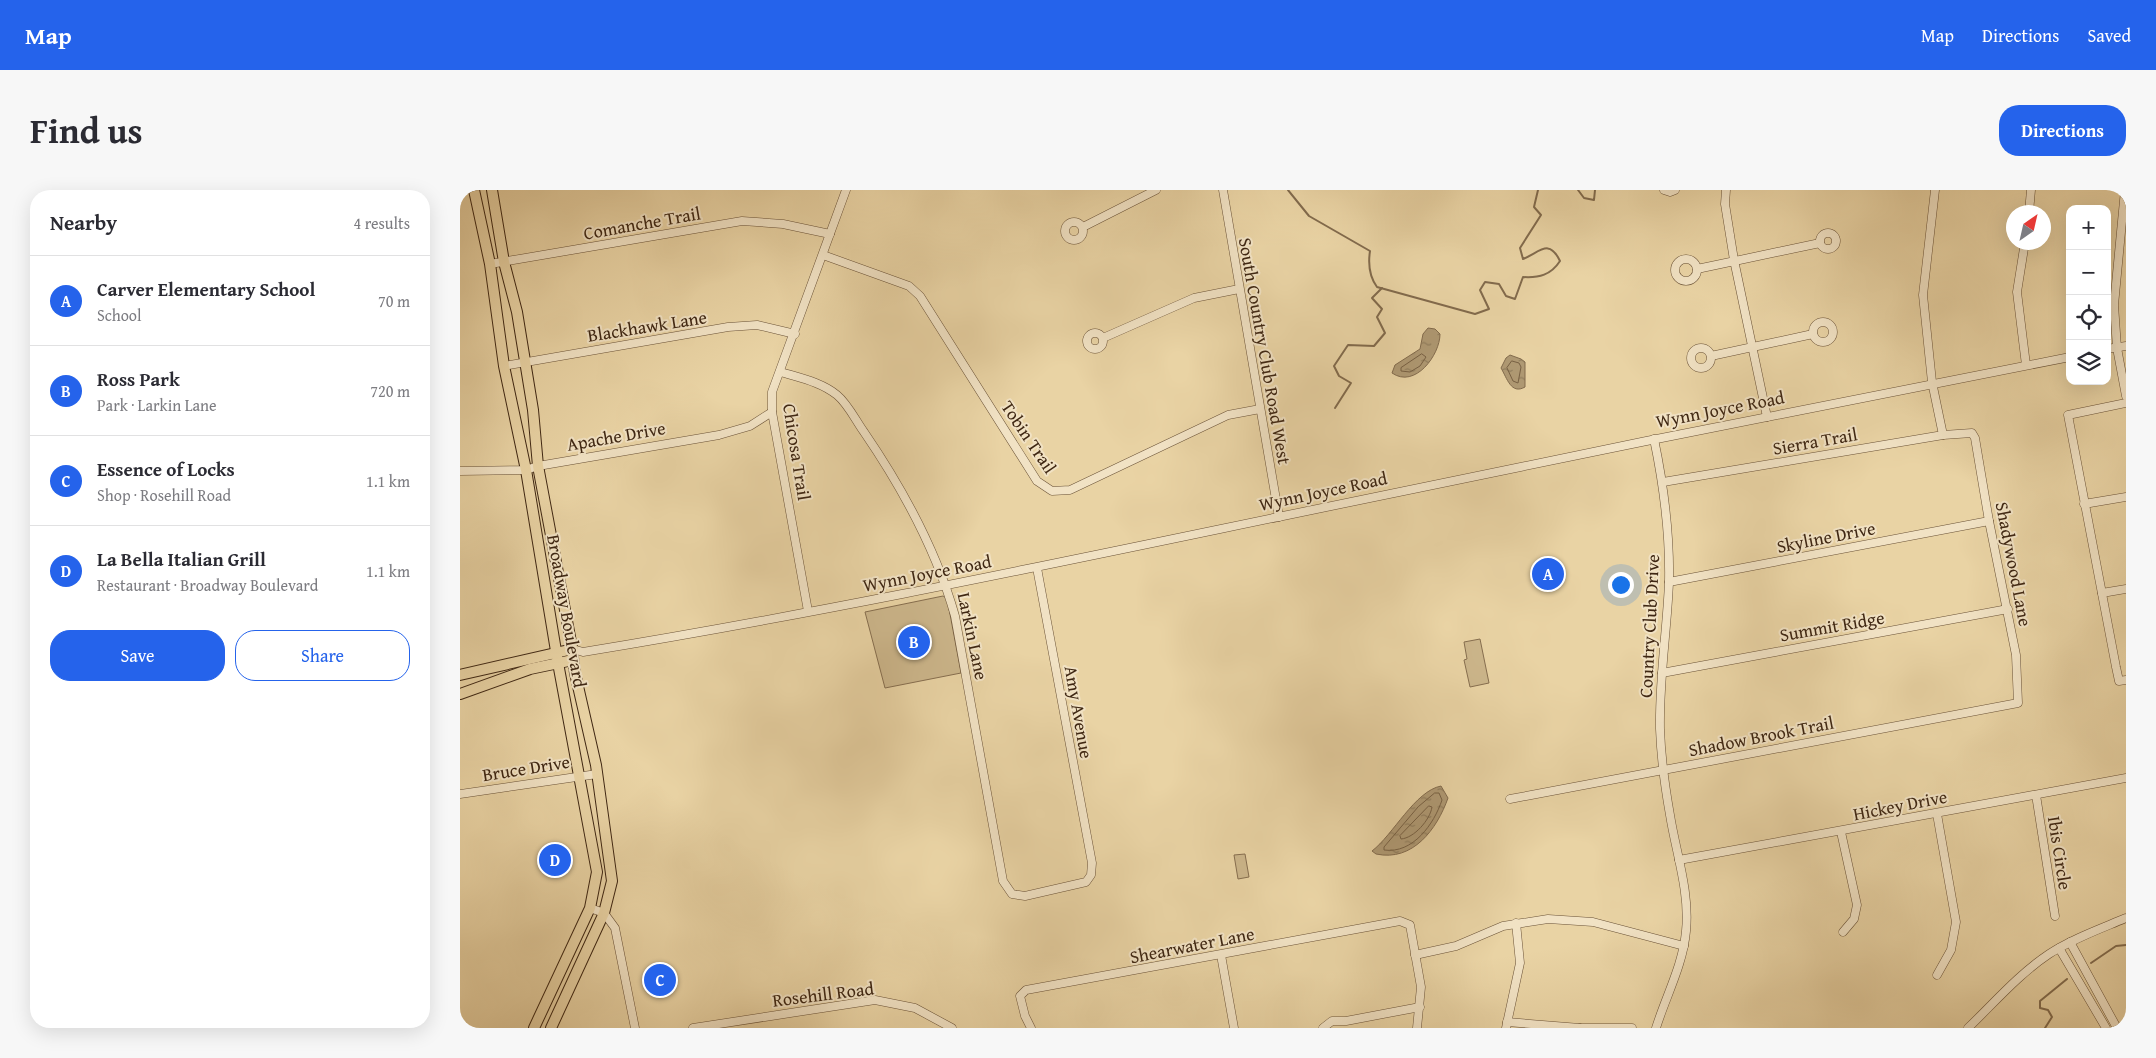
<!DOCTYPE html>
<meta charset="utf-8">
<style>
body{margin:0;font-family:"Gentium Book Plus",serif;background:#f7f7f7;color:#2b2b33}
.controls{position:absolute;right:15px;top:15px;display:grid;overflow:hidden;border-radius:10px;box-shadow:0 5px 20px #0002}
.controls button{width:45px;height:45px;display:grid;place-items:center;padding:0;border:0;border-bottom:1px solid #e1e1e2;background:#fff;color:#2b2b33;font:25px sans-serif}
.compass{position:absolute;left:1546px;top:15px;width:45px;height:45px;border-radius:50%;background:#fff;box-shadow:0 5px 20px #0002;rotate:34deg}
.you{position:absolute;left:1160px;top:394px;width:18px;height:18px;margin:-12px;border:4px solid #fff;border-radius:50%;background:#1a73e8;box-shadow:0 0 0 8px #1a73e833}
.badge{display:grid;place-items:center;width:32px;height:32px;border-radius:50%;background:#2563eb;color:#fff;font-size:16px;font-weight:700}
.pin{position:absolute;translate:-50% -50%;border:2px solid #fff;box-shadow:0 1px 5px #0006}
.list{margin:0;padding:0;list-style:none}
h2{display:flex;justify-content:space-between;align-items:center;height:65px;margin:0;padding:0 20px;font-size:21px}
h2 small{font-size:16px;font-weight:400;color:#7c7c81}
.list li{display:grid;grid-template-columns:32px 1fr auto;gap:15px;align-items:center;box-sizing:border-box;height:90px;padding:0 20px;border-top:1px solid #e1e1e2}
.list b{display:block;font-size:19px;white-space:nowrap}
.list p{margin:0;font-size:16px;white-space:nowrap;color:#7c7c81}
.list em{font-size:16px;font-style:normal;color:#7c7c81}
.actions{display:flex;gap:10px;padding:15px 20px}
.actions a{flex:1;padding:11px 0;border:1px solid #2563eb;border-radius:20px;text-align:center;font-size:18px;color:#2563eb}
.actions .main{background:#2563eb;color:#fff}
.icon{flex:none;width:28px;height:28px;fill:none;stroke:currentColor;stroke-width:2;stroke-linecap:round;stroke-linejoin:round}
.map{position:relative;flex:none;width:1666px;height:838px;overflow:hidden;border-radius:20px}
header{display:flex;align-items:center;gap:30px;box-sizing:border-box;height:70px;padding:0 25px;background:#2563eb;color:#fff}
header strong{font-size:24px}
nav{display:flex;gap:28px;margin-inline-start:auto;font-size:18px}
.intro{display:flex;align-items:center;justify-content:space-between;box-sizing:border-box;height:120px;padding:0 30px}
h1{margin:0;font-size:35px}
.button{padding:12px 22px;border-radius:20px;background:#2563eb;color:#fff;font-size:18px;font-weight:700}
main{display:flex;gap:30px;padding:0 30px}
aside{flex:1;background:#fff;border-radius:20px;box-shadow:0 5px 20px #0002}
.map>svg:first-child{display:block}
.green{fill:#ccb68b;stroke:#866e4f}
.water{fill:url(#water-ripples);stroke:#826b4d}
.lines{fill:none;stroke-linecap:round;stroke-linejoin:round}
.shore{stroke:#776043;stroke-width:1}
.stream{stroke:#826b4d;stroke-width:2}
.minor-casing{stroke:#6a5237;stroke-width:9}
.major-casing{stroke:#3f2713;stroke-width:12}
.minor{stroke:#f1e2c4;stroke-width:8}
.major{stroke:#e9d3a4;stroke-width:10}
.labels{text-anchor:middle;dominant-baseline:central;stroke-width:4;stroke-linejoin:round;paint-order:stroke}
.street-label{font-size:18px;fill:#3f2713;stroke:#f1e2c4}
</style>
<header>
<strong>Map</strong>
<nav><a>Map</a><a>Directions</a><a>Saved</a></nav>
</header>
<div class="intro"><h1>Find us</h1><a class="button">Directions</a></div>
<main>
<aside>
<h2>Nearby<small>4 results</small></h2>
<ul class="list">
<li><span class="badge">A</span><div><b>Carver Elementary School</b><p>School</p></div><em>70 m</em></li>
<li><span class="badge">B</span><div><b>Ross Park</b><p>Park · Larkin Lane</p></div><em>720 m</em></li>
<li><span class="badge">C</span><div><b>Essence of Locks</b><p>Shop · Rosehill Road</p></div><em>1.1 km</em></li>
<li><span class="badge">D</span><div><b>La Bella Italian Grill</b><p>Restaurant · Broadway Boulevard</p></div><em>1.1 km</em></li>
</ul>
<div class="actions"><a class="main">Save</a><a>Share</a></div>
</aside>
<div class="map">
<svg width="1666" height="838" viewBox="0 0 1666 838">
<defs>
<pattern id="water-ripples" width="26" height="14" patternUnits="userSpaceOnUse" patternTransform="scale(1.25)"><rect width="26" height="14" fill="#af9973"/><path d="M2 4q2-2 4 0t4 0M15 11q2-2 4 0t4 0" fill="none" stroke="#907d5d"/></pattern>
</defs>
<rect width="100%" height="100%" fill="#e9d3a4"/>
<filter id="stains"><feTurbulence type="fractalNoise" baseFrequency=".004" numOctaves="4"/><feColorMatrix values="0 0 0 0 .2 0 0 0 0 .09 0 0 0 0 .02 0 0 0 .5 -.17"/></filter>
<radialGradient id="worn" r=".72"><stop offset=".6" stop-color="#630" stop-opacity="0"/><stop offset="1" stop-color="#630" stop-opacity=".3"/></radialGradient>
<g class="green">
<polygon points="483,406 487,408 501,483 425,498 405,422"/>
<polygon points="1020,449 1029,493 1010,497 1004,470 1007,469 1004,452"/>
<polygon points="785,664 789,687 778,689 774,665"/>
</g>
<g class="water">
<path d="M968 138 975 139 980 144C980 165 955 199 932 183L935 175 960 159 963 144Z"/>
<path d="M1050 165 1061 169 1065 172V197C1051 205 1047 188 1041 178L1046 168Z"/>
<path d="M981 596 988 608C977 639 953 672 916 664L912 661C933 645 955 601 981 596Z"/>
</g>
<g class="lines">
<g class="shore">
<polygon points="962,164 966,167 960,176 950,182 941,181 941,178"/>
<polygon points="1052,171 1059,173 1061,177 1058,193 1053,191 1047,178"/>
<path d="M975 603H979L982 610C974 634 953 664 924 660V657L958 617Z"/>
<path d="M969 616 972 617C970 630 954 648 941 649L940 646Z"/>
</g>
<g class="stream">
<path d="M828 0 849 26 910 61C908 74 909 86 917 97L1015 124 1029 119 1020 100 1025 92 1039 94 1046 106 1055 109 1063 87C1079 88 1091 85 1100 71 1089 48 1080 62 1063 69L1060 58 1081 25 1074 17 1078 0"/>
<polyline points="1118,0 1124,8 1134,10 1135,0"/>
<polyline points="875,218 891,193 879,186 874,176 888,155 914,156 925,143 917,127 922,119 912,108 922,98"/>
<polyline points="1631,773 1656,756 1666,755"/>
<polyline points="1585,838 1592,827 1588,820 1580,818 1580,811 1607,789"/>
</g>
<g class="minor-casing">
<g id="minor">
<polyline points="763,0 819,327"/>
<polyline points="1204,0 1210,2 1215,0"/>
<polyline points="1266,0 1265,14 1274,70 1307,227"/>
<polyline points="1475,0 1463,105 1472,192 1483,245"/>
<polyline points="1665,0 1654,115 1657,158 1666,206"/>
<polyline points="1569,22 1571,0"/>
<circle cx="614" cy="41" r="9"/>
<polyline points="623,37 696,0"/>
<circle cx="1368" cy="51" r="8"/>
<polyline points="1565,52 1557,102 1566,175"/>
<polyline points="363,65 449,96 460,106 577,291 592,301 610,300 768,225 800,219"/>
<circle cx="1226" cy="80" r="11"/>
<polyline points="30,74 282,31 323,34 370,44"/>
<polyline points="1237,79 1360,53"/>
<circle cx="1363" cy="142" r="10"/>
<circle cx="635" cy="151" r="8"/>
<polyline points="643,148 734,108 779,99"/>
<circle cx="1241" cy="168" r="10"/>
<polyline points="1647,159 1666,156"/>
<polyline points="1251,166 1353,144"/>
<polyline points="44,176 268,137 297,135 335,144"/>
<path d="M321 182C340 188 361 192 377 205 388 214 396 231 404 242 443 299 476 359 495 426L543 691 552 704 565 706 626 692 631 685 632 673 577 378"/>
<polyline points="1666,213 1608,225 1656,477 1659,491 1666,490"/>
<path d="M1194 249C1204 297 1210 343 1209 392 1207 441 1199 489 1200 539 1201 567 1205 597 1210 625 1216 663 1230 702 1226 741 1223 775 1206 806 1196 838"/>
<polyline points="0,281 66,280 78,276 259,245 290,236 312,222"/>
<polyline points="1624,314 1666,307"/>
<polyline points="1209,392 1529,331"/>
<polyline points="1642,403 1666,399"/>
<polyline points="348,421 312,222 312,202 386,0"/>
<path d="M113 459 123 462C356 424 587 375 818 327 1082 272 1345 218 1610 167"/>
<polyline points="1202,483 1548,419"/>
<polyline points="0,604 137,584"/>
<polyline points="1576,605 1595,726"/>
<polyline points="1050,609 1558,513 1556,465 1529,331 1515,248 1512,243 1483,245 1203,292"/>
<polyline points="1477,624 1496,732 1491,760 1477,785"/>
<polyline points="1381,642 1397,715 1394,729 1383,742"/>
<polyline points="1219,670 1666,588"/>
<polyline points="130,718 144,723 155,738 175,838"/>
<polyline points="1610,752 1657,838"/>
<polyline points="1599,758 1646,838"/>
<polyline points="761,765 774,838"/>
<polyline points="955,765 996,756 1043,736 1088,729 1133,732 1224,756"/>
<polyline points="1047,832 1120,838"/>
<polyline points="233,838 415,810 455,818 492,838"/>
<polyline points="571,838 565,826 560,806 566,800 940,731 950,735 961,797 957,838"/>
<polyline points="863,838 872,831 886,831 960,817"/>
<polyline points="1046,838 1060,773 1056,733"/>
<polyline points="1120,838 1172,838"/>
<path d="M1508 838C1534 813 1559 784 1589 764 1612 749 1640 739 1666 728"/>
</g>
</g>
<g class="major-casing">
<g id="major">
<polyline points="14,0 30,74 44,176 66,280 98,473 137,682 130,718 74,838"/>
<polyline points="32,0 44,72 57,122 73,220 78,276 111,452 115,483 136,575 152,691 144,723 91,838"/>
<polyline points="0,485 113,459"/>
<polyline points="0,504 70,479 113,470"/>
</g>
</g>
<use href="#minor" class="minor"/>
<use href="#major" class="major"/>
</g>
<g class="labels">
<g class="street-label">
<text transform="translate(182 33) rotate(-10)">Comanche Trail</text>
<text transform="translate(187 136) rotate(-9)">Blackhawk Lane</text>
<text transform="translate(805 161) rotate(80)">South Country Club Road West</text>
<text transform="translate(1260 219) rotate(-11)">Wynn Joyce Road</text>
<text transform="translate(156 246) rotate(-10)">Apache Drive</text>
<text transform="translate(569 247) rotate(56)">Tobin Trail</text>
<text transform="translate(1355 251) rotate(-10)">Sierra Trail</text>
<text transform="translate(337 262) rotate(81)">Chicosa Trail</text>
<text transform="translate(863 301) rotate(-12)">Wynn Joyce Road</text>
<text transform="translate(1366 347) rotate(-11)">Skyline Drive</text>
<text transform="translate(1554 374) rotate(79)">Shadywood Lane</text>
<text transform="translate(467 383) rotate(-11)">Wynn Joyce Road</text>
<text transform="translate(107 421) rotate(80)">Broadway Boulevard</text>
<text transform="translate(1189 436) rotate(-87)">Country Club Drive</text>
<text transform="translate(1372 436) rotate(-10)">Summit Ridge</text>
<text transform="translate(513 446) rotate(78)">Larkin Lane</text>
<text transform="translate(619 522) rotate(80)">Amy Avenue</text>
<text transform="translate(1301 546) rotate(-11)">Shadow Brook Trail</text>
<text transform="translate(66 578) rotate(-9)">Bruce Drive</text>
<text transform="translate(1440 615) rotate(-11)">Hickey Drive</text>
<text transform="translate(1600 663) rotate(81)">Ibis Circle</text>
<text transform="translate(732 755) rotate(-11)">Shearwater Lane</text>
<text transform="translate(363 804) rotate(-7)">Rosehill Road</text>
</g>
</g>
<rect width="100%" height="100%" filter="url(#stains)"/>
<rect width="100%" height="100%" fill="url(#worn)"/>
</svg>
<div class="controls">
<button>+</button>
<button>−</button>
<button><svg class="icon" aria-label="locate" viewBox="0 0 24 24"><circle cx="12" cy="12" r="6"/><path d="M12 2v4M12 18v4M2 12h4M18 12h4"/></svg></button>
<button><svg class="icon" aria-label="layers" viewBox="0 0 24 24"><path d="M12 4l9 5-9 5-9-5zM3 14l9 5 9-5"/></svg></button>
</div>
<svg class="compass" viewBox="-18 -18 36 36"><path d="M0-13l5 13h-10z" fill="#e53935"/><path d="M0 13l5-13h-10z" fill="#7c7c81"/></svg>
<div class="you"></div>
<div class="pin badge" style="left:1088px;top:384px">A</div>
<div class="pin badge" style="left:454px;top:452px">B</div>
<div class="pin badge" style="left:200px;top:790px">C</div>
<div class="pin badge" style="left:95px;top:670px">D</div>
</div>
</main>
